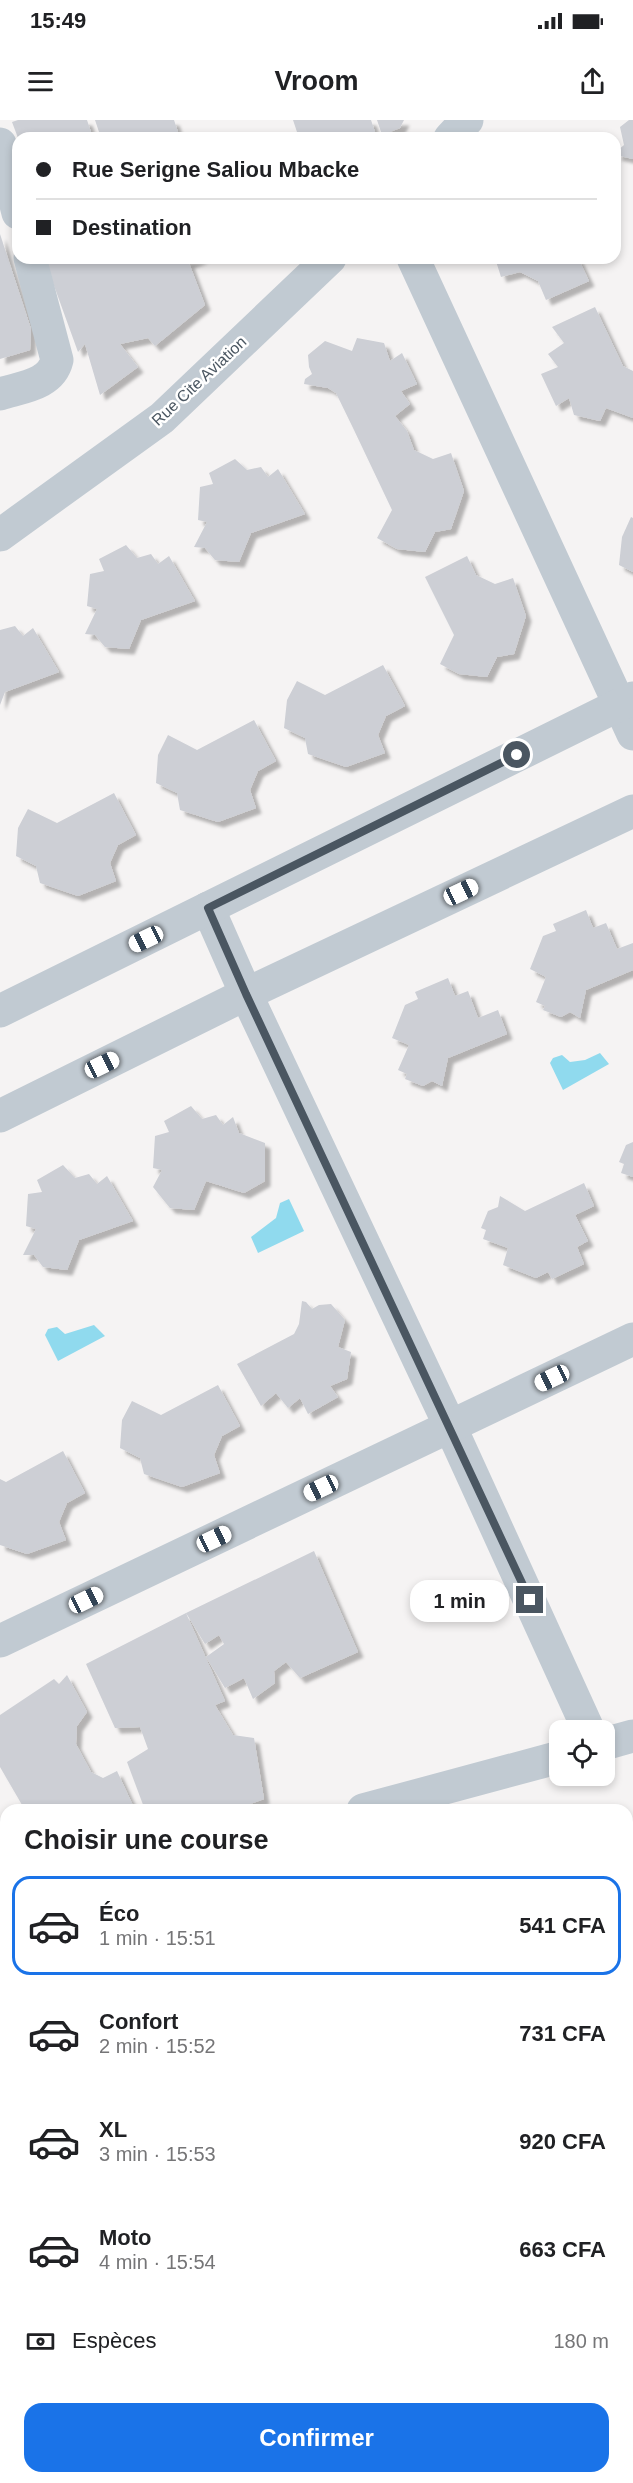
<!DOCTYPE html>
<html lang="fr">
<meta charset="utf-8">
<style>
body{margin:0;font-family:Helvetica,sans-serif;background:#f6f6f6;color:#202124;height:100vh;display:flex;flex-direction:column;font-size:22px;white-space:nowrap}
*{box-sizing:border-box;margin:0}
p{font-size:20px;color:#757577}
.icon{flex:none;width:33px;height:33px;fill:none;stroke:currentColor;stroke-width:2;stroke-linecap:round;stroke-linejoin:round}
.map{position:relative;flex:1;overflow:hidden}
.details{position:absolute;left:0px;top:1684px;width:633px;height:680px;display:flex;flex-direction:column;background:#fff;border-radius:18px 18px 0 0;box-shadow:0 3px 9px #0003}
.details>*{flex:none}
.hud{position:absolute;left:12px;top:12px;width:609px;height:132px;border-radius:18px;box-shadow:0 3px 9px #0003;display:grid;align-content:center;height:132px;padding:0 24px;background:#fff}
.fabs{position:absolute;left:549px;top:1600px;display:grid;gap:12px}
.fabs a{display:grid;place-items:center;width:66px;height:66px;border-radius:12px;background:#fff;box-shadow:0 3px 9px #0003;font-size:30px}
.end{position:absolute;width:27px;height:27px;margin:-14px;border:8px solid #4a5661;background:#fff;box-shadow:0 0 0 3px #fff}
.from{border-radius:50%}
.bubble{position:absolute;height:42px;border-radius:18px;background:#fff;box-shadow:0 3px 9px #0003;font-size:20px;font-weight:800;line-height:42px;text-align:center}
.car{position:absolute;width:18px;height:36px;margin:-18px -9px;border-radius:8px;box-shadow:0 0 4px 2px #0007;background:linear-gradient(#fff 24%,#345 0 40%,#fff 0 76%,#345 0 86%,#fff 0)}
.hud b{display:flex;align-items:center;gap:21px;height:57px;font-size:22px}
.hud b+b{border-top:2px solid #e0e0e0}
.hud i{width:15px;height:15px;background:#202124}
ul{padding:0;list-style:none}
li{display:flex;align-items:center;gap:18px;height:99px;margin:0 12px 9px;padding:0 12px;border:3px solid transparent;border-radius:18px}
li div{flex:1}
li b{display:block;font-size:22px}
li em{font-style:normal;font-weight:800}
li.current{border-color:#1a73e8}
li>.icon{width:54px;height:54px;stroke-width:1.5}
h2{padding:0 24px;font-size:27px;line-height:72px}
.pay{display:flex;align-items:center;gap:15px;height:66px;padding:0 24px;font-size:22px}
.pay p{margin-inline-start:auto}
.primary-button{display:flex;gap:12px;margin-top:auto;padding:12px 24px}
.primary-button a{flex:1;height:69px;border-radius:18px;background:#1a73e8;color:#fff;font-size:24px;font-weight:800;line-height:69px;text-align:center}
.status{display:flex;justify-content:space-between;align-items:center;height:42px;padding:0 30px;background:#fff;direction:ltr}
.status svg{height:16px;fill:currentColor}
header{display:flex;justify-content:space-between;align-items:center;height:78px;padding:0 24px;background:#fff;font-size:27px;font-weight:800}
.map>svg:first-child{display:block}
</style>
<div class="status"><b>15:49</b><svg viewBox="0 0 49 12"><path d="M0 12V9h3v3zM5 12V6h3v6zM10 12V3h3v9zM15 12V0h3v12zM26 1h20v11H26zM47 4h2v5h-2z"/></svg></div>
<header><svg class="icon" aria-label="menu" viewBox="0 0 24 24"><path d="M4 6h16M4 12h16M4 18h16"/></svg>Vroom<svg class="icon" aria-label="share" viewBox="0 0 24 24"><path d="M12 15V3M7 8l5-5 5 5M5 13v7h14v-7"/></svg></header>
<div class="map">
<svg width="633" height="2363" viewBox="0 0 633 2363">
<defs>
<filter id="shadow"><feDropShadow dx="5.5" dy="5.5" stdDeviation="1.5" flood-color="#0004"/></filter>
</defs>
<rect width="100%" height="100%" fill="#f5f3f3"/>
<g fill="#90daee">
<polygon points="600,933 609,944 563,970 550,943 553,938 562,935 570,942 585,940"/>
<polygon points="289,1079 304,1111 258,1133 251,1117 276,1098 280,1083"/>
<polygon points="94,1205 105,1216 58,1241 45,1215 48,1209 57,1207 65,1214"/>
</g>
<g fill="#cdcfd5" filter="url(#shadow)">
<polygon points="18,0 87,0 93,18 18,18 12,2"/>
<polygon points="95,0 174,0 180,18 101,18"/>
<polygon points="293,0 371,0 377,18 299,18"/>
<polygon points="377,0 404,0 400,8 382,15"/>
<polygon points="629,0 633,0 633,39 616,35 617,31 624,25 620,7"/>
<polygon points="0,114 31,209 30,230 0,239"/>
<polygon points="44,138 203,138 189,143 205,185 155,226 148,218 120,224 138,247 100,275 85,224 78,232"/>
<polygon points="495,138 578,138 589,161 546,180 538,161 520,152 501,157"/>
<polygon points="595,187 623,246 633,251 633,298 606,288 600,301 574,295 569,278 556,286 541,254 558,247 548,234 564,223 552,207"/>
<polygon points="357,218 384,223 390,241 402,233 417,264 401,271 410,284 395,296 407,311 414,330 433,339 451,333 464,371 451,409 435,412 425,432 397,429 377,418 392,390 354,310 336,273 328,268 304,264 305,259 312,254 309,247 308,235 325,221 352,231"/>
<polygon points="235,339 247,350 261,347 268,357 278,349 305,394 251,413 239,442 215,440 205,428 194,427 207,402 198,400 200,367 213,364 209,353"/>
<polygon points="631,397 633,398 633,452 619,445 622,417"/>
<polygon points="126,425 137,438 151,434 158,444 169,436 195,481 141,500 129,529 105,527 95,515 85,514 97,489 87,486 90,454 104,451 99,439"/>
<polygon points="467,436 476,455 495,464 513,458 526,496 514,534 497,537 487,557 459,554 440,544 454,515 425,457"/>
<polygon points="15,506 23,516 33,508 59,552 5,572 0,585 0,510"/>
<polygon points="383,545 405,586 386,596 378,615 385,633 346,647 308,634 305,618 284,608 287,580 297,561 325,575"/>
<polygon points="254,600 276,641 258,651 250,670 256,688 218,702 180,690 177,673 156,663 158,635 168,615 197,630"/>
<polygon points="114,673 136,715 118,725 110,743 116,761 78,776 40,763 36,746 16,736 18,708 28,689 57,703"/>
<polygon points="586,790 593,808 606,803 617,829 633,823 633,850 586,870 580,898 570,892 561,897 543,890 545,886 536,882 546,857 530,849 543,816 556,811 553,804"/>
<polygon points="448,858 455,876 468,871 478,898 498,890 507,914 448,938 442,966 432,961 423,966 405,959 407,954 398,950 409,925 392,918 405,885 418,879 415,872"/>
<polygon points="191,986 202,999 216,995 223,1005 233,997 239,1013 265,1023 265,1061 244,1073 206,1061 194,1090 170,1088 153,1067 162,1050 153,1048 155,1016 169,1012 164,1001"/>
<polygon points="633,1022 633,1057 621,1053 624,1044 619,1042 626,1025"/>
<polygon points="63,1045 75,1058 89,1054 97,1064 107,1056 133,1101 79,1120 67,1150 43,1147 34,1135 23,1135 36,1109 26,1106 28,1074 42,1072 37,1060"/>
<polygon points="584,1063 594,1086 575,1095 588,1121 577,1127 584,1144 552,1159 548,1152 536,1158 503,1145 508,1128 483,1119 486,1110 481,1108 488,1091 498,1087 500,1076 525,1091"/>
<polygon points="302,1181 306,1182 312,1189 319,1185 331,1184 345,1200 338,1227 351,1232 347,1259 330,1266 338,1277 308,1294 300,1278 288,1288 276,1273 261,1286 237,1244 294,1214 299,1204"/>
<polygon points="218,1265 240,1306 222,1316 214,1335 220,1353 182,1367 144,1354 140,1338 120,1328 122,1300 132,1281 161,1295"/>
<polygon points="63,1331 85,1373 67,1383 59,1402 66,1420 27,1434 0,1425 0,1359 6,1362"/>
<polygon points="314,1431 358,1532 300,1558 286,1542 274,1551 275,1563 253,1579 244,1558 225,1568 206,1537 224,1524 219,1515 205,1524 186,1493 225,1581 215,1585 233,1615 254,1618 264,1679 234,1690 215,1690 212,1686 203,1690 199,1686 192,1690 182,1686 173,1690 145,1690 127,1642 148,1629 140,1607 115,1608 86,1544 186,1493"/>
<polygon points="67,1555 87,1592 77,1606 76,1624 91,1652 103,1658 117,1651 135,1690 25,1690 0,1647 0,1595 54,1559 59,1564"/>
</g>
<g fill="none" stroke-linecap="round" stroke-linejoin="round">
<g stroke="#c1cad2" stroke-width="33">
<polyline points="450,18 467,0"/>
<polyline points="0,24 18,93"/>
<polyline points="413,138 633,614"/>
<path d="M0,274C22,267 51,265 57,240L30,138"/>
<polyline points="0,415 162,298 330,138"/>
<polyline points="208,788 246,874 450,1306 589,1611"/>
<polyline points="0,891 633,578"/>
<polyline points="0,996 246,874 633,691"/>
<polyline points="0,1521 633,1219"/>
<polyline points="604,1624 633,1616"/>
<polyline points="363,1690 560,1637"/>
<polyline points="0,1790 6,1788"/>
<polyline points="627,2006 633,2005"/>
<polyline points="0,2195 6,2194"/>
</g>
</g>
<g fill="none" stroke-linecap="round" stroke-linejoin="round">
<polyline stroke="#4a5661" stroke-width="8" points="517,635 208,788 246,874 530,1480"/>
</g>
<g text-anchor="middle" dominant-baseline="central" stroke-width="5" stroke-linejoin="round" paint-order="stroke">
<g font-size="16" fill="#4a5661" stroke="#fff">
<text transform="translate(199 261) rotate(-43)">Rue Cite Aviation</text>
</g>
</g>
</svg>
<div class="fabs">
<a><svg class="icon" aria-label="locate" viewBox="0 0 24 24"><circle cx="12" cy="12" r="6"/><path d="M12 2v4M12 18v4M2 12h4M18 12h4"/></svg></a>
</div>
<i class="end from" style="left:517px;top:635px"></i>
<i class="end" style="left:530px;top:1480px"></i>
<div class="bubble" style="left:410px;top:1460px;width:99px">1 min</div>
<i class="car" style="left:461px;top:772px;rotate:65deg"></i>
<i class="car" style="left:146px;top:819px;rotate:244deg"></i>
<i class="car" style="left:102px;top:945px;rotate:64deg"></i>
<i class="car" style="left:552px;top:1258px;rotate:245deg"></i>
<i class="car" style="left:321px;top:1368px;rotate:245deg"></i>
<i class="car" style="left:214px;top:1419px;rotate:65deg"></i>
<i class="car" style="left:86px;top:1480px;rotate:64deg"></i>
<div class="hud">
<b><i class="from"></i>Rue Serigne Saliou Mbacke</b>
<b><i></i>Destination</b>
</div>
<section class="details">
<h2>Choisir une course</h2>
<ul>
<li class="current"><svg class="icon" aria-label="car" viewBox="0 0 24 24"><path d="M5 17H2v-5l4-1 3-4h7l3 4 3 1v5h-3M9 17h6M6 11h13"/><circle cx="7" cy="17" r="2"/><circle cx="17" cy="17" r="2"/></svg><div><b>Éco</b><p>1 min · 15:51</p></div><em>541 CFA</em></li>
<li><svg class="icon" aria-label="car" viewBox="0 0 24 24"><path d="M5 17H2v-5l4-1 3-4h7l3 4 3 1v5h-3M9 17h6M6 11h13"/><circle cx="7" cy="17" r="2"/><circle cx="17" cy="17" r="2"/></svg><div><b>Confort</b><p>2 min · 15:52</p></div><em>731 CFA</em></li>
<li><svg class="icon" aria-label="car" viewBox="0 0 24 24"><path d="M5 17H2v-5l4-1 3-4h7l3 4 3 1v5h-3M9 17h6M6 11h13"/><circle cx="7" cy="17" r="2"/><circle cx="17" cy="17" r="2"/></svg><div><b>XL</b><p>3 min · 15:53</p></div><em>920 CFA</em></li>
<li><svg class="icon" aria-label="car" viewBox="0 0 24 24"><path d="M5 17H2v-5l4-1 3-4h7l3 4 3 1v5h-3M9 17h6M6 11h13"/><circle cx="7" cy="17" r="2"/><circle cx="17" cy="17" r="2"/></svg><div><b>Moto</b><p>4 min · 15:54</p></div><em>663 CFA</em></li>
</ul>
<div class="pay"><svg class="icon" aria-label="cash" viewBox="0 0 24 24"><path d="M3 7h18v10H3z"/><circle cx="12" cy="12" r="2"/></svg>Espèces<p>180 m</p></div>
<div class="primary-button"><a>Confirmer</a></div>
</section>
</div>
